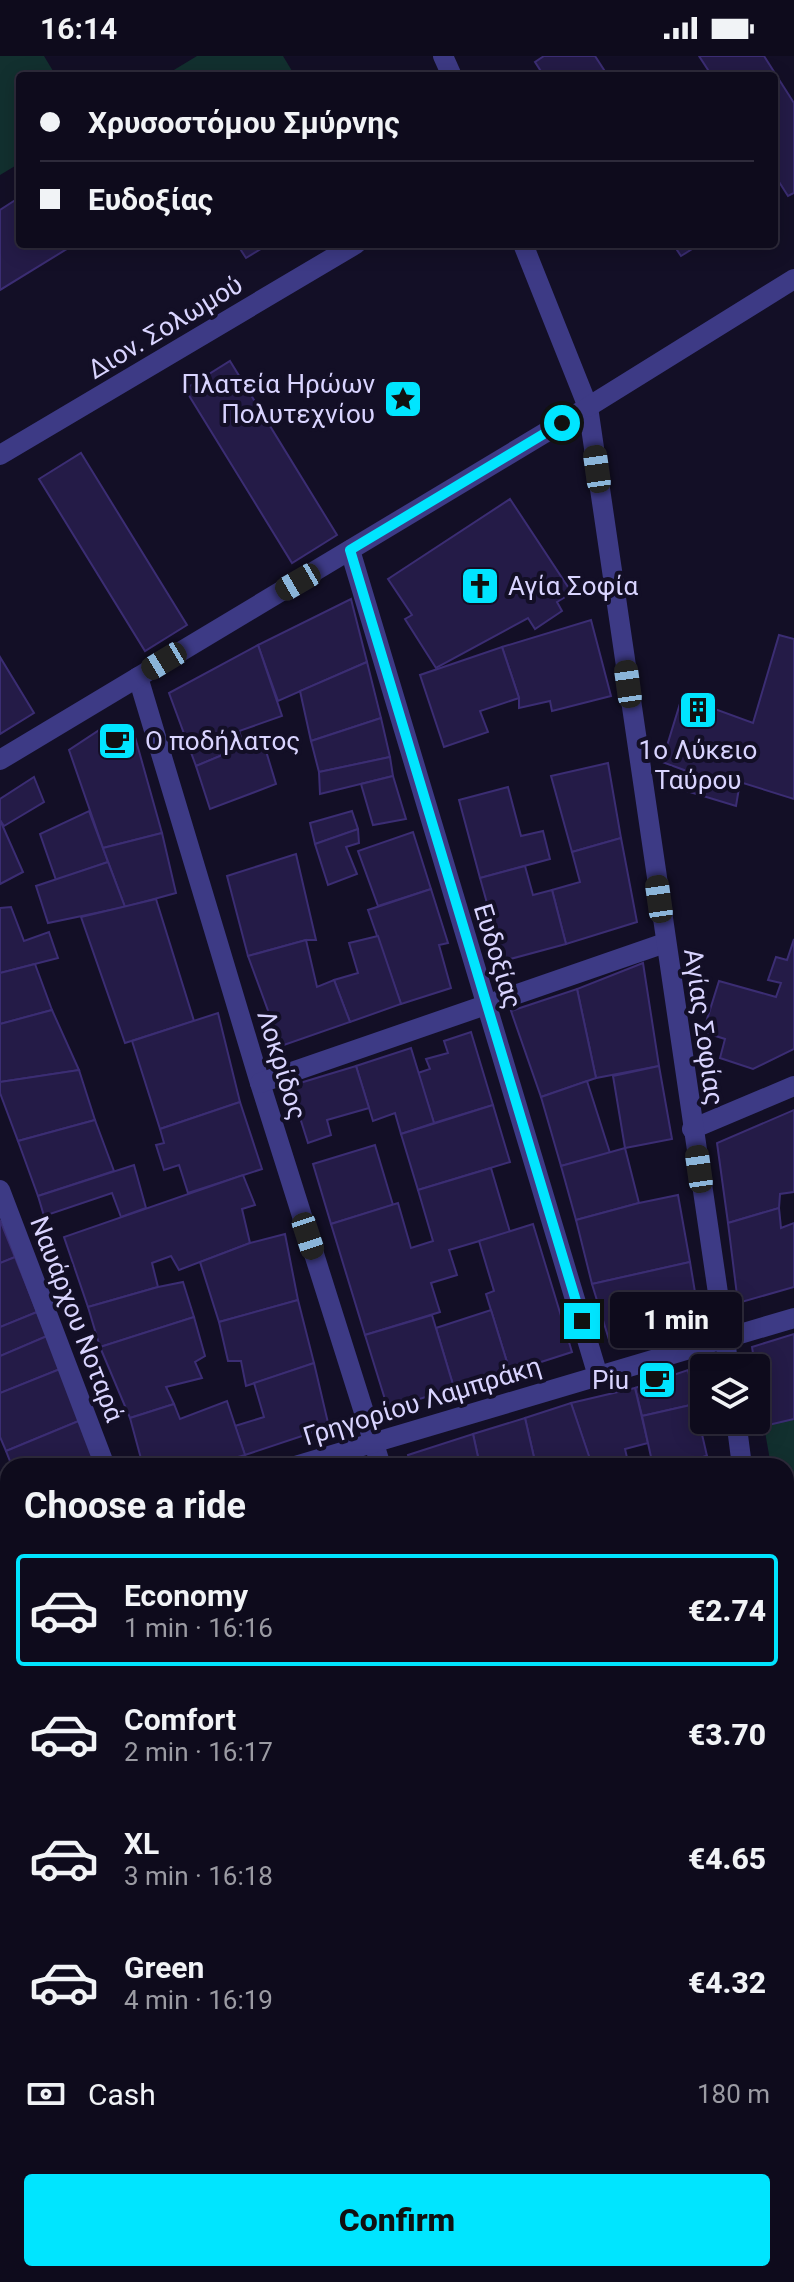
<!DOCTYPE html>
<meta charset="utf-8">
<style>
body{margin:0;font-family:Roboto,sans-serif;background:#1c1929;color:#f1f3f6;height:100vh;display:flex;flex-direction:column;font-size:30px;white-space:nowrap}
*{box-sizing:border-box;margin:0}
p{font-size:26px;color:#9b9ba3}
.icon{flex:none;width:44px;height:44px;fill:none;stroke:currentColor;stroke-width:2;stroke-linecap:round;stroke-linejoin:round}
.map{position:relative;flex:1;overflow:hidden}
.drawer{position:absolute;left:0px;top:1402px;width:794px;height:824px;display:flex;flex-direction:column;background:#0e0b1c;border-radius:24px 24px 0 0;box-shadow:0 4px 20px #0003,0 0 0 2px #2e2b3b}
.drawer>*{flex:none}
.guide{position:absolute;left:16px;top:16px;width:762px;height:176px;border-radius:8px;box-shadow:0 4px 20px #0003,0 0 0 2px #2e2b3b;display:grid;align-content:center;height:176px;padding:0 24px;background:#0e0b1c}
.buttons{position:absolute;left:690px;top:1298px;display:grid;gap:16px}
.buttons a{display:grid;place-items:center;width:80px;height:80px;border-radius:8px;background:#0e0b1c;box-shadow:0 4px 20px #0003,0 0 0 2px #2e2b3b;font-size:40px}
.end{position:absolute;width:36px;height:36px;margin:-18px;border:10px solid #00e5ff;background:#111;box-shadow:0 0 0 4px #111}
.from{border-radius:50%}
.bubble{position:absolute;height:56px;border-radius:8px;background:#0e0b1c;box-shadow:0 4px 20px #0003,0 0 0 2px #2e2b3b;font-size:26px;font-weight:800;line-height:56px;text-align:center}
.car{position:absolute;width:24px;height:48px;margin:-24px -12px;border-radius:10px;box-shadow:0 0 6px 2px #0007;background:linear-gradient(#222 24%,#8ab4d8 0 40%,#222 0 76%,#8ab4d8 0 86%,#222 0)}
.guide b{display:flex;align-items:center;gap:28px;height:76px;font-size:30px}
.guide b+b{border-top:2px solid #2e2b3b}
.guide i{width:20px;height:20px;background:#f1f3f6}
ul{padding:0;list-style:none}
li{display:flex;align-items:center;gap:24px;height:112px;margin:0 16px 12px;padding:0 8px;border:4px solid transparent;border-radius:8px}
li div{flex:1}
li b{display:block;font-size:30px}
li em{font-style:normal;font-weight:800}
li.active{border-color:#00e5ff}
li>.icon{width:72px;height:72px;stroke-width:1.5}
h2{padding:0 24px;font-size:36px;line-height:96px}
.pay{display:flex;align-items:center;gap:20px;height:88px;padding:0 24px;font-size:30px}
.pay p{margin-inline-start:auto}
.button{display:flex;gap:16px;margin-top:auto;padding:16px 24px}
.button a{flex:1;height:92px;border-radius:8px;background:#00e5ff;color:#111;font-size:32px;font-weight:800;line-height:92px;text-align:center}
.status{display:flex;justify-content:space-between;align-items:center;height:56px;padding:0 40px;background:#0e0b1c;direction:ltr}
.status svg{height:22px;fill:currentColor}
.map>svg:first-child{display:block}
</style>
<div class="status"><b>16:14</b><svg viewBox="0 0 49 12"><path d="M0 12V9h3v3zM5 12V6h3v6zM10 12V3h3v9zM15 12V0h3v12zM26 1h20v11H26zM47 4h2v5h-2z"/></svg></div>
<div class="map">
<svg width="794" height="2226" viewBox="0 0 794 2226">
<rect width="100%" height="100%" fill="#130f26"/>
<g fill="#12302f">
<polygon points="0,0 44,0 56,20 20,20 20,107 0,119"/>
<polygon points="197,0 283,0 295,20 164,20"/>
<polygon points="794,1363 794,1494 793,1494 786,1486 786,1410 771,1410 764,1370"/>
<polygon points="794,2057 794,2132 786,2135 786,2058"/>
</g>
<g fill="#241b47" stroke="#3b2d73" stroke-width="2">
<polygon points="544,0 595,0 608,20 544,20 535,6"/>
<polygon points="699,0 764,0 794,47 794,137 788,140 774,118 774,20 712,20"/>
<polygon points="20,141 20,188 75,188 0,234 0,154"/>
<polygon points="237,188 269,188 246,202"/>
<polygon points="673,188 700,188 681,200"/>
<polygon points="230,305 337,479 292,507 185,333"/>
<polygon points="81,397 187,569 145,595 39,423"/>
<polygon points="510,443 572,537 557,546 562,555 535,573 528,562 436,612 405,563 412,559 388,523"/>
<polygon points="351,543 367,606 278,645 258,589"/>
<polygon points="591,564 611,640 552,655 550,645 519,652 519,642 502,591"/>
<polygon points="779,579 794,583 794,743 740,726 736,750 680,733 684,714 662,706 682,641 753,667"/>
<polygon points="258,589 282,660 239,675 244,690 196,710 169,637"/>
<polygon points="502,591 519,642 480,655 488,676 444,691 420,619"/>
<polygon points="0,601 34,657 0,678"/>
<polygon points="367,606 381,662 311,685 300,635"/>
<polygon points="381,662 390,701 319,716 311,685"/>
<polygon points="107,669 135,681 162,777 103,792 69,694"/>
<polygon points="263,685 276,728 210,753 196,710 244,690"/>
<polygon points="390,701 393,720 320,738 319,716"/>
<polygon points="608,707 621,782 572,796 551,720"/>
<polygon points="393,720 406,763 373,769 361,728"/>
<polygon points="34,721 44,746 4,770 0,764 0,743"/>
<polygon points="508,731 521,780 543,775 550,803 480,822 459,744"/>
<polygon points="89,755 108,806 56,824 40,778"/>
<polygon points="352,755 358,773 315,788 310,767"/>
<polygon points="0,764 23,816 0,828"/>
<polygon points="358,773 359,787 346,791 357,818 328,829 315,788"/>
<polygon points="413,776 431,833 378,850 358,795"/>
<polygon points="162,777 176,837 125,851 103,792"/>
<polygon points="621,782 637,866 566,888 552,834 580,826 572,796"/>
<polygon points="296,798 316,884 306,884 248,900 227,820"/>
<polygon points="108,806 125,851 48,867 36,830"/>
<polygon points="525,810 533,839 552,834 566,888 503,905 480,822"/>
<polygon points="431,833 448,887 439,889 451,932 401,948 368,854"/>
<polygon points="156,843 194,965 125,987 81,861"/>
<polygon points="11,851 24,885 49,876 58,902 0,917 0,852"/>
<polygon points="378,880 401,948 350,966 334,924 358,917 349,887"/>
<polygon points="794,883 794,993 753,1013 720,1002 725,983 703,976 719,925 776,941 781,927 768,924 776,901 787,904"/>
<polygon points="306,884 317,931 334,924 350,966 281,990 248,900"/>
<polygon points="643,907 659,1010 596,1022 577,933"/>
<polygon points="35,908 52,954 0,968 0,917"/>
<polygon points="577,933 596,1022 541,1041 511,955"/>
<polygon points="52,954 79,1014 0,1026 0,968"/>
<polygon points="218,957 240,1046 160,1073 132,985"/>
<polygon points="471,976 493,1049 434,1067 418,1017 430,1013 426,1003 448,997 444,985"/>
<polygon points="411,992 434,1067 401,1078 395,1057 373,1065 356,1010"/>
<polygon points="356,1010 369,1052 327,1064 331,1079 308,1087 290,1030"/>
<polygon points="659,1010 672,1083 625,1092 613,1020"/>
<polygon points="79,1014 95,1064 18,1085 0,1037 0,1026"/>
<polygon points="587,1025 610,1097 561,1110 541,1041"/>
<polygon points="240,1046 262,1113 188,1137 179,1109 164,1114 156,1089 164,1087 160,1073"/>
<polygon points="493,1049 510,1106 418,1134 401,1078"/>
<polygon points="794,1054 794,1136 780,1138 779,1152 728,1167 717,1087"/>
<polygon points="95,1064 114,1115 38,1140 18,1085"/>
<polygon points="375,1089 393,1149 331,1168 313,1108"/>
<polygon points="625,1092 639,1147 576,1164 561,1110"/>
<polygon points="134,1109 146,1152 121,1161 112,1137 44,1160 38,1140"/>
<polygon points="491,1112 510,1176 449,1194 457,1219 431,1227 440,1256 365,1279 331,1168 398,1147 411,1192 433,1185 418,1134"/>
<polygon points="243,1119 255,1149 242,1153 250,1187 179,1214 171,1200 152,1207 158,1231 88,1251 64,1181"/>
<polygon points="678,1139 690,1206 592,1228 576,1164 639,1147"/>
<polygon points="779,1152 781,1172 794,1167 794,1231 738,1247 728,1167"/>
<polygon points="0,1164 15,1201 0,1207"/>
<polygon points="533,1168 572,1296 510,1316 486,1238 494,1235 479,1185"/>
<polygon points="285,1178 298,1244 219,1266 200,1206 250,1187"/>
<polygon points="15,1201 37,1256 0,1271 0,1207"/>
<polygon points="690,1206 699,1260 610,1287 592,1228"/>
<polygon points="183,1226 194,1261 100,1291 88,1251 158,1231"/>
<polygon points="298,1244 314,1307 246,1330 241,1305 228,1305 219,1266"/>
<polygon points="491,1254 510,1316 454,1332 436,1272"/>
<polygon points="37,1256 47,1280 0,1300 0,1271"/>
<polygon points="432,1259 454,1332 388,1353 365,1279"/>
<polygon points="194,1261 205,1300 195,1306 202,1322 166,1331 174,1348 130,1362 100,1291"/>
<polygon points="794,1278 794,1363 764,1370 752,1291"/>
<polygon points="47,1280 60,1313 0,1337 0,1300"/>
<polygon points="314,1307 329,1371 245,1399 235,1370 264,1361 254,1327"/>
<polygon points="60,1313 81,1364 6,1395 0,1381 0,1337"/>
<polygon points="688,1314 695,1348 642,1360 635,1332"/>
<polygon points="635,1332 648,1387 625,1393 629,1410 592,1410 571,1347"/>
<polygon points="227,1345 245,1399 206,1410 143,1410 130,1362 174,1348 180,1363"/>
<polygon points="571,1347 592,1409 536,1410 525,1362"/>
<polygon points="695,1348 707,1400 666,1410 653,1410 642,1360"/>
<polygon points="525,1362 536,1410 480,1410 473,1378"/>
<polygon points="81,1364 99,1410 12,1410 6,1395"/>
<polygon points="473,1378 480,1410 410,1410 408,1399"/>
<polygon points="707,1400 709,1410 666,1410"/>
<polygon points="8,1419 8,1468 0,1471 0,1423"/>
<polygon points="8,1513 8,1577 0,1580 0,1515"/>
<polygon points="794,1535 794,1614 786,1567 786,1537"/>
<polygon points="2,1660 8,1678 8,1702 0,1704 0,1661"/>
<polygon points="8,1702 8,1777 0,1780 0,1704"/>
<polygon points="8,1777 8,1835 0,1837 0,1780"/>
<polygon points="8,1835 8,1879 0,1881 0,1837"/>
<polygon points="8,1916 8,1982 0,1949 0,1918"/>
<polygon points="794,2184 794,2226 726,2226 723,2218 786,2218 786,2188"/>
<polygon points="201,2218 226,2218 228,2226 176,2226 175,2224"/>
<polygon points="262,2218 341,2218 343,2226 264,2226"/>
<polygon points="341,2218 432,2218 434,2226 343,2226"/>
<polygon points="473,2218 507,2218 480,2226 475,2226"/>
<polygon points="507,2218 513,2218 514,2226 480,2226"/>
<polygon points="513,2218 549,2218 550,2226 514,2226"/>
</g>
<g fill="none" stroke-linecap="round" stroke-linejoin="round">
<g stroke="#3d3a85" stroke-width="20">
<polyline points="0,399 356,188"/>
<polyline points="350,494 598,1320"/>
<polyline points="138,621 260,1027 381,1410"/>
<polyline points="0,704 588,351"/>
<polyline points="260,1027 665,887"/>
<polyline points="692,1073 794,1030"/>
<polyline points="0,1134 105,1410"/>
<polyline points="295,1410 794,1262"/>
<polyline points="0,1497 8,1495"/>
<polyline points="786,1513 794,1512"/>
<polyline points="0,1902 8,1900"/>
<polyline points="0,2011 8,2043"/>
<polyline points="786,2162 794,2159"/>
<polyline points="242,2218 244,2226"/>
<polyline points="692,2218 696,2226"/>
<polyline points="641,2226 658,2218"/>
</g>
<g stroke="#3d3a85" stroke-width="20">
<polyline points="443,0 452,20"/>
<polyline points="523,188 588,351 729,1312"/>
<polyline points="588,351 794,223"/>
<polyline points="736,1364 742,1410"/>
<polyline points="786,1722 794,1778"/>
</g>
<g stroke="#c25bff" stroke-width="20">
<polyline points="786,1964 794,1963"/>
<polyline points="786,2037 794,2035"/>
<polyline points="0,2137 8,2136"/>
<polyline points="0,2215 8,2214"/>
</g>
</g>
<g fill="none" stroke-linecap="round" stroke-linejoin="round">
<polyline stroke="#00e5ff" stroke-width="10" points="562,367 350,494 582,1265"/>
</g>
<defs>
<g id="sight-square" transform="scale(2)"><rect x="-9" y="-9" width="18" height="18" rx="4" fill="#00e5ff" stroke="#130f26"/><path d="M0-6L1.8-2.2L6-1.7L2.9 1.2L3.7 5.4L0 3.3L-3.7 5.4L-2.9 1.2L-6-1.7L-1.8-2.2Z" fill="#111"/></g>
<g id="church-square" transform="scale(2)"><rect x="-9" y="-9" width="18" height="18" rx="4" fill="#00e5ff" stroke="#130f26"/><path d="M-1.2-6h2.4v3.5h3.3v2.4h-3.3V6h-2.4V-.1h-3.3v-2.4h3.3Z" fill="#111"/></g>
<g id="building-square" transform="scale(2)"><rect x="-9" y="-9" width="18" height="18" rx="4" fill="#00e5ff" stroke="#130f26"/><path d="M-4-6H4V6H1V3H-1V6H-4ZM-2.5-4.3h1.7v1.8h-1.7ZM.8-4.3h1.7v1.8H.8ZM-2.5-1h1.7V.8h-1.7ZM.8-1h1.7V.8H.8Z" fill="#111"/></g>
<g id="cafe-square" transform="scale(2)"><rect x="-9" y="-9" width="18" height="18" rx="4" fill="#00e5ff" stroke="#130f26"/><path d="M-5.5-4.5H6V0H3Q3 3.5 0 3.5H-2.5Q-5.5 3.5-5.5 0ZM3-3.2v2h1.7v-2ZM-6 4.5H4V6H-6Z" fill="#111"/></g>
</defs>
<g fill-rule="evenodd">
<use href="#sight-square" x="403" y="343"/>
<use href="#church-square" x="480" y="530"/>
<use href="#building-square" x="698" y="654"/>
<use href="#cafe-square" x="117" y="685"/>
<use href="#cafe-square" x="657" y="1324"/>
</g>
<g text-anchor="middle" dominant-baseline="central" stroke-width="8" stroke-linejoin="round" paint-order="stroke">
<g font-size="26" fill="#d9d4ff" stroke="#130f26">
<text transform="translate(165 271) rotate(-31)">Διον. Σολωμού</text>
<text transform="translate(498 900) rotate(73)">Ευδοξίας</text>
<text transform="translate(704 971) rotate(82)">Αγίας Σοφίας</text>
<text transform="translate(282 1009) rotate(73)">Λοκρίδος</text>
<text transform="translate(77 1263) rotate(69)">Ναυάρχου Νοταρά</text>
<text transform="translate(422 1345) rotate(-17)">Γρηγορίου Λαμπράκη</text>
</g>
<g font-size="26" fill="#d9d4ff" stroke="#130f26" text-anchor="end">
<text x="375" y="328">Πλατεία Ηρώων<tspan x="375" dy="30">Πολυτεχνίου</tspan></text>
<text x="508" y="530" text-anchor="start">Αγία Σοφία</text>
<text x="145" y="685" text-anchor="start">Ο ποδήλατος</text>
<text x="698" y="694" text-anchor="middle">1ο Λύκειο<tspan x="698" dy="30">Ταύρου</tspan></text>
<text x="629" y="1324">Piu</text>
</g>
</g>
</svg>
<div class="buttons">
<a><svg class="icon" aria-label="layers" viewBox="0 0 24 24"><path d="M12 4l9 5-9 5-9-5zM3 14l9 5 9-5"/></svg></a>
</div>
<i class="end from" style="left:562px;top:367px"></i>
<i class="end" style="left:582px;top:1265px"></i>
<div class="bubble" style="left:610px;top:1236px;width:132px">1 min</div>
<i class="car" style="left:597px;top:413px;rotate:352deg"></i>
<i class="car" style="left:298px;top:526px;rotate:240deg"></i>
<i class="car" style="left:164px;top:605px;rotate:239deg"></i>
<i class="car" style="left:628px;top:628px;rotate:352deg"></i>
<i class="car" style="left:659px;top:843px;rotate:352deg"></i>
<i class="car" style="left:699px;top:1113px;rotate:352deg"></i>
<i class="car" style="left:308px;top:1180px;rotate:162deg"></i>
<div class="guide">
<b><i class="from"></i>Χρυσοστόμου Σμύρνης</b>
<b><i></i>Ευδοξίας</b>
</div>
<section class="drawer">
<h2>Choose a ride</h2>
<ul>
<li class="active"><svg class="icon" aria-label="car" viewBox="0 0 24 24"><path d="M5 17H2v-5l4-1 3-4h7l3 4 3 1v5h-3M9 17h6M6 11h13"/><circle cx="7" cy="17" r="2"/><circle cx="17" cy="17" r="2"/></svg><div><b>Economy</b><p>1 min · 16:16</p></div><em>€2.74</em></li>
<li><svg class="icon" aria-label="car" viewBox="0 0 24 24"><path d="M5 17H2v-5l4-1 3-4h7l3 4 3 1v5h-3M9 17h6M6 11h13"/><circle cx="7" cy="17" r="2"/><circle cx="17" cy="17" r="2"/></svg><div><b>Comfort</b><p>2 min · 16:17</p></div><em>€3.70</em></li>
<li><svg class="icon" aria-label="car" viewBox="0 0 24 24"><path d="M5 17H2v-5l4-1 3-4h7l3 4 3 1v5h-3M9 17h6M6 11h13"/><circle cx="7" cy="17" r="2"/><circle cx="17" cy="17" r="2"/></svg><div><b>XL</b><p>3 min · 16:18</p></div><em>€4.65</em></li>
<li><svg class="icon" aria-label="car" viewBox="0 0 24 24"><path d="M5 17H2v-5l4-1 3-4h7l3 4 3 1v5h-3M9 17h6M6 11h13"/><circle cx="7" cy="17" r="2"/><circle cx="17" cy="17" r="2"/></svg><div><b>Green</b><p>4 min · 16:19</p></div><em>€4.32</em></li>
</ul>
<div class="pay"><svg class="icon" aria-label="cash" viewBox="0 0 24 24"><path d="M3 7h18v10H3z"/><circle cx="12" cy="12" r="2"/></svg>Cash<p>180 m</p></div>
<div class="button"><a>Confirm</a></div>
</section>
</div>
